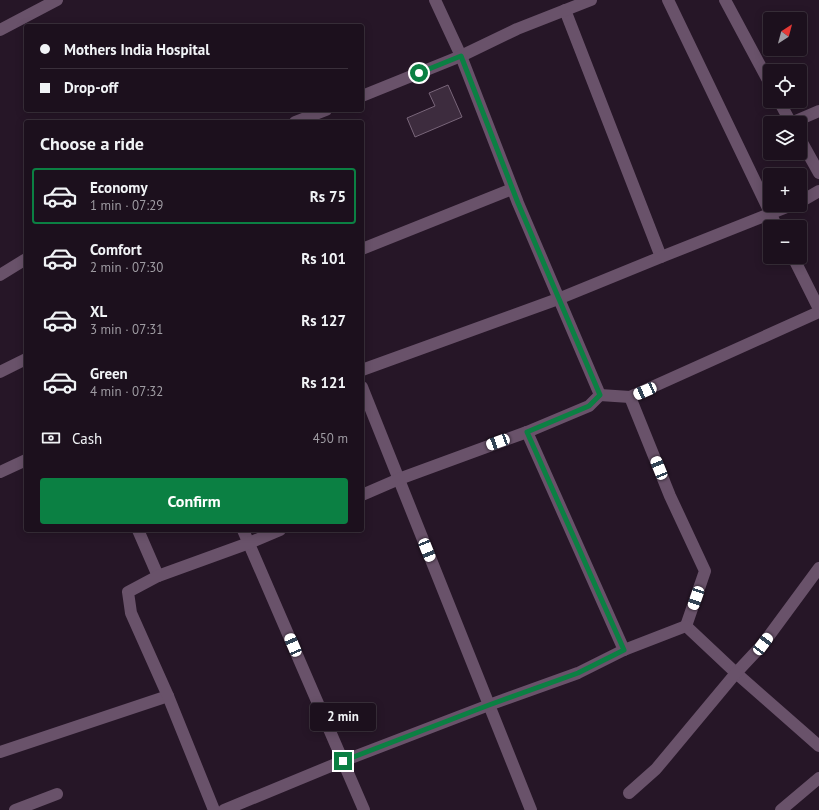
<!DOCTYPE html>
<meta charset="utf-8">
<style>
body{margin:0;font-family:"PT Sans",sans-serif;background:#291e2a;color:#f1f3f6;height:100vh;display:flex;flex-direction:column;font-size:15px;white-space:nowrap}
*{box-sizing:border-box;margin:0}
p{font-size:13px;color:#a09da4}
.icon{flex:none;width:22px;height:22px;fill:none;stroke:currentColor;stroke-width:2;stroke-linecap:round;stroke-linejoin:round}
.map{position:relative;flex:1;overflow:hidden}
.details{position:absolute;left:24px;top:120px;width:340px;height:412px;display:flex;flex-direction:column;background:#1c101d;border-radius:4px;box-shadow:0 2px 10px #0003,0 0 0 1px #3a303b}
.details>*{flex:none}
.banner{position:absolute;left:24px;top:24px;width:340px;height:88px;border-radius:4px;box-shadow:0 2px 10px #0003,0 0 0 1px #3a303b;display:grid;align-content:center;height:88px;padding:0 16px;background:#1c101d}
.needle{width:26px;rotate:36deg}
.tools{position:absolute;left:763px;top:12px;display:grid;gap:8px}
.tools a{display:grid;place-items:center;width:44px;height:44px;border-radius:4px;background:#1c101d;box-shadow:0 2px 10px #0003,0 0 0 1px #3a303b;font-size:20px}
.end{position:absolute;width:18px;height:18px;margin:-9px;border:5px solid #0b8043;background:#fff;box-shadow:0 0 0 2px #fff}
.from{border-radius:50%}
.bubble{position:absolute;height:28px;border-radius:4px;background:#1c101d;box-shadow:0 2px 10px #0003,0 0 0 1px #3a303b;font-size:13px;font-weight:600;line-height:28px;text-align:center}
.car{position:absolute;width:12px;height:24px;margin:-12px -6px;border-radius:5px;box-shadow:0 0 3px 1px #0007;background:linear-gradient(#fff 24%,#345 0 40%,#fff 0 76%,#345 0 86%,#fff 0)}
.banner b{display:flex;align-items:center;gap:14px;height:38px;font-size:15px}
.banner b+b{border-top:1px solid #3a303b}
.banner i{width:10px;height:10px;background:#f1f3f6}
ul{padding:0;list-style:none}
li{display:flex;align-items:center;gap:12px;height:56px;margin:0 8px 6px;padding:0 8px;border:2px solid transparent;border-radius:4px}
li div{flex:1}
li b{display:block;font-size:15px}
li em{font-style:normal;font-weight:600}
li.on{border-color:#0b8043}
li>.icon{width:36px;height:36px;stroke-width:1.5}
h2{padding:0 16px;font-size:18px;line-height:48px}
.pay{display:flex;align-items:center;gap:10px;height:44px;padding:0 16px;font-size:15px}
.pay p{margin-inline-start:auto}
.cta{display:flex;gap:8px;margin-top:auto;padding:8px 16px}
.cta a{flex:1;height:46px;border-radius:4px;background:#0b8043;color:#fff;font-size:16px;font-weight:600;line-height:46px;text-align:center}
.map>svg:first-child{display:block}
</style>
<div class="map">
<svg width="819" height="810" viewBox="0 0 819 810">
<rect width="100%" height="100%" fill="#261627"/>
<polygon fill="#3d2c3e" stroke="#79667a" points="448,85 462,117 415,137 407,118 435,106 429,93"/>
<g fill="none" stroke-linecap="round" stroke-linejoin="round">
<g stroke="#69526a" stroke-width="12">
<polyline points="435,0 461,56 518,203 600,395"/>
<polyline points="668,0 777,227"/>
<polyline points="725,0 770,84"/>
<polyline points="565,10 661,257"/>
<polyline points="0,30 57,0"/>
<polyline points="362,96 461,56 517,29 591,0"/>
<polyline points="779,101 791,123"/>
<polyline points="295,122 326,110"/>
<polyline points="791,123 819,111"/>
<polyline points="800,139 819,173"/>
<polyline points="800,202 819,191"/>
<polyline points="362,249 512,189"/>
<polyline points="793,257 819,309"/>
<polyline points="0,275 26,259"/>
<polyline points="362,370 558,299 661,257 792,205"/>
<polyline points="0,372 26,359"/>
<polyline points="362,387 531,810"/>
<polyline points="630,397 670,496 705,571 686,626 736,673 819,746"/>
<polyline points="527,432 624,650"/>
<polyline points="0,472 26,460"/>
<polyline points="362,495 399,479 527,432 589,406 600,395 630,397 819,312"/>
<polyline points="138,530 158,576"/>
<polyline points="243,530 364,810"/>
<polyline points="0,752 168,696"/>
<polyline points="629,793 656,769 736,673 763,644 819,568"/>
<polyline points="15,810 57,794"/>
<polyline points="214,810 168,696 131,613 128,592 158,576 249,543 280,530"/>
<polyline points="224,810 343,761 489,705 578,673 624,650 686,626"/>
<polyline points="781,810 819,778"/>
</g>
</g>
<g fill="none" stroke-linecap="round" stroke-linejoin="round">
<polyline stroke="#0b8043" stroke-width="5" points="343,761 489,705 578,673 624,650 527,432 589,406 600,395 518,203 461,56 419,73"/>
</g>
</svg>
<div class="tools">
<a><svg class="needle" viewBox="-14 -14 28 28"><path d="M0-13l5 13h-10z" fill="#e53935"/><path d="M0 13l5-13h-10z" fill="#a09da4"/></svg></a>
<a><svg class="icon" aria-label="locate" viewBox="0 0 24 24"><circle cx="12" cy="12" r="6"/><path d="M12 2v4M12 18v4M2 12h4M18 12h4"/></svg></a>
<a><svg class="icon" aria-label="layers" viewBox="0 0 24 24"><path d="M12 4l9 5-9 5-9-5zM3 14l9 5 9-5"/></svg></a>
<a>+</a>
<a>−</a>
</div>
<i class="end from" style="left:419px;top:73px"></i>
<i class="end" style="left:343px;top:761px"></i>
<div class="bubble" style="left:310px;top:703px;width:66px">2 min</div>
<i class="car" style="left:645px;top:391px;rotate:246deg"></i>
<i class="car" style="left:498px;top:442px;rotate:250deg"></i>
<i class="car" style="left:659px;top:468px;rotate:338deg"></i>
<i class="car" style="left:427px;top:550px;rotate:158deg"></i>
<i class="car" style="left:696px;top:598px;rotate:199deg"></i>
<i class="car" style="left:763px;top:644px;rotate:37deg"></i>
<i class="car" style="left:293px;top:645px;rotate:337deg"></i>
<div class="banner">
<b><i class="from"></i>Mothers India Hospital</b>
<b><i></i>Drop-off</b>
</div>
<section class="details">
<h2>Choose a ride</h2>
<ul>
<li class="on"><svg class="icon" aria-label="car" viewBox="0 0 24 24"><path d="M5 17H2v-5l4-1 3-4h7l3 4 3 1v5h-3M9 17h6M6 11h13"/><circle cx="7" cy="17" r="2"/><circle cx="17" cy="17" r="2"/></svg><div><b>Economy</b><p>1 min · 07:29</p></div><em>Rs 75</em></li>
<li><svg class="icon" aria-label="car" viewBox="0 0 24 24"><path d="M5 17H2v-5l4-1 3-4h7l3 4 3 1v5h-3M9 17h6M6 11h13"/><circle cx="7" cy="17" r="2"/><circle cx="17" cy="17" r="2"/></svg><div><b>Comfort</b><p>2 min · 07:30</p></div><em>Rs 101</em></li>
<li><svg class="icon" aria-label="car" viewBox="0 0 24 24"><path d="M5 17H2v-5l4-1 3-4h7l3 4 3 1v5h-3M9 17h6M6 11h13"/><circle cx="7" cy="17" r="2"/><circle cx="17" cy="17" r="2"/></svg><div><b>XL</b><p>3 min · 07:31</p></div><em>Rs 127</em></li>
<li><svg class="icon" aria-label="car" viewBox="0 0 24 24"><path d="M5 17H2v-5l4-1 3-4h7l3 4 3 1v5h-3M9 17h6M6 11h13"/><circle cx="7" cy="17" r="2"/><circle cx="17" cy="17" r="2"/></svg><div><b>Green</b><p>4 min · 07:32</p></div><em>Rs 121</em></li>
</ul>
<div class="pay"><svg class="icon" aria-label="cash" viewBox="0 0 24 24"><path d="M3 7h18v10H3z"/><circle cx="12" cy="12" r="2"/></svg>Cash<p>450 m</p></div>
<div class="cta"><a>Confirm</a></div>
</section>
</div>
